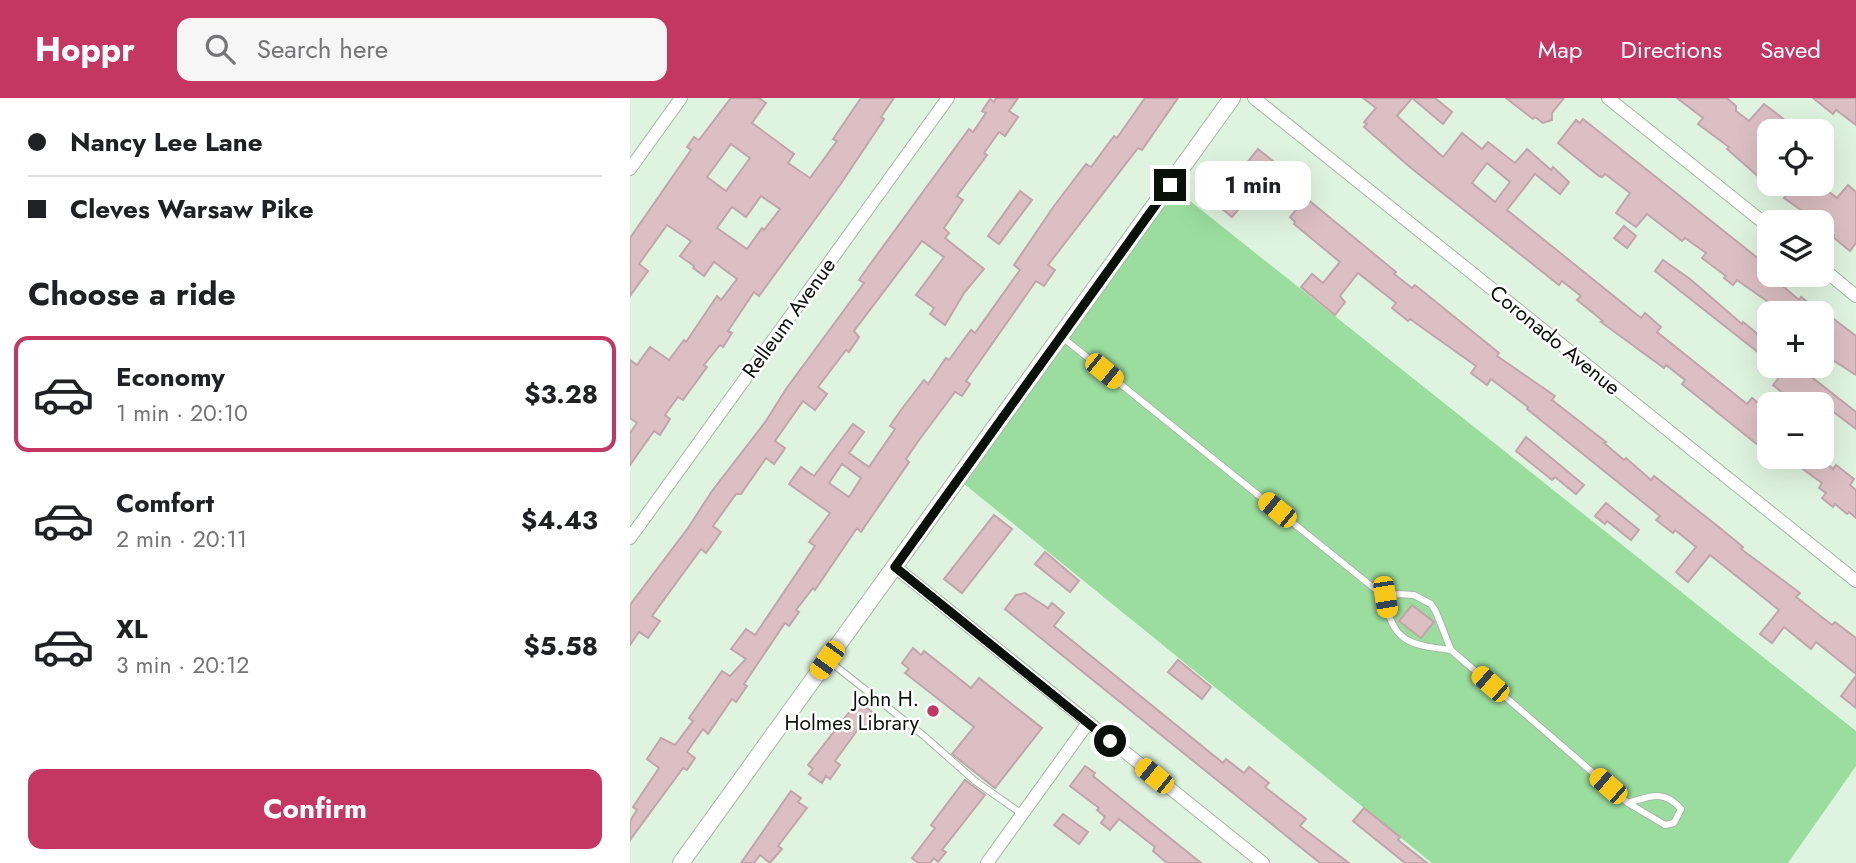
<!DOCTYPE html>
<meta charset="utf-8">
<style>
body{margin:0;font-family:Jost,sans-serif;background:#f6f6f6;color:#202124;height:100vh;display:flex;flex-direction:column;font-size:26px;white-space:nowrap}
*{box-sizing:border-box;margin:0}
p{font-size:23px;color:#757577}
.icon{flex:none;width:38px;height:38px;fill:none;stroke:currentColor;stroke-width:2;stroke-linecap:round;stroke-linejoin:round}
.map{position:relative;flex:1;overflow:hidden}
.details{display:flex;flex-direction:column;background:#fff;width:630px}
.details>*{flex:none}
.hud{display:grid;align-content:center;height:154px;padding:0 28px;background:#fff}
.controls{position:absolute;left:1127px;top:21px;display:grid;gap:14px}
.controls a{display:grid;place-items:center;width:77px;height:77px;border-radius:14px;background:#fff;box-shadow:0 7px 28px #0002;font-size:35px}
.end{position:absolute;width:32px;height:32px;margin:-16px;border:9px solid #0a110a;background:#fff;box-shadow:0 0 0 4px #fff}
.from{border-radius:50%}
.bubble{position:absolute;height:49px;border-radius:14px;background:#fff;box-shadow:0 7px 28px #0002;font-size:23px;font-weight:700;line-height:49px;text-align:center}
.car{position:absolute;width:21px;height:42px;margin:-21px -10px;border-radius:9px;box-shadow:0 0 5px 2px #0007;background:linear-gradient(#f5c518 24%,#345 0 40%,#f5c518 0 76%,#345 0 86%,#f5c518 0)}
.hud b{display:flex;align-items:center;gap:24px;height:66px;font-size:26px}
.hud b+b{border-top:2px solid #e0e0e0}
.hud i{width:18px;height:18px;background:#202124}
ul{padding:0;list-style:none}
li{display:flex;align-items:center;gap:21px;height:116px;margin:0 14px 10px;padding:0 14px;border:4px solid transparent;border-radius:14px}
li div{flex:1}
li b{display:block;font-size:26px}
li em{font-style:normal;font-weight:700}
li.selected{border-color:#c53763}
li>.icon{width:63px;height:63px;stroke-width:1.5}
h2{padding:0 28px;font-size:32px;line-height:84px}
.cta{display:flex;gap:14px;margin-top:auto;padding:14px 28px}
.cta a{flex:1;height:80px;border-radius:14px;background:#c53763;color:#fff;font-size:28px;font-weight:700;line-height:80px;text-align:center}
header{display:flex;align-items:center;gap:42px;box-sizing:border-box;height:98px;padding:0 35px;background:#c53763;color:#fff}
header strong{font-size:33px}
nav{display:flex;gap:38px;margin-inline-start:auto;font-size:24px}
.search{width:490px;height:63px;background:#f6f6f6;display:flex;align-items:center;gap:18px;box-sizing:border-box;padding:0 24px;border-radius:14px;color:#757577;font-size:26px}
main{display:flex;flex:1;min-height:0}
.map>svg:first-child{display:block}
</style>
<header>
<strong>Hoppr</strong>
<div class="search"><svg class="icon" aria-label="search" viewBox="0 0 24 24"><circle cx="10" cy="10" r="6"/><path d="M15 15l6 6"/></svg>Search here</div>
<nav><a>Map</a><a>Directions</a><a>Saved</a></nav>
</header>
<main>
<section class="details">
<div class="hud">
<b><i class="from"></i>Nancy Lee Lane</b>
<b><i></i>Cleves Warsaw Pike</b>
</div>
<h2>Choose a ride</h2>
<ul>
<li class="selected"><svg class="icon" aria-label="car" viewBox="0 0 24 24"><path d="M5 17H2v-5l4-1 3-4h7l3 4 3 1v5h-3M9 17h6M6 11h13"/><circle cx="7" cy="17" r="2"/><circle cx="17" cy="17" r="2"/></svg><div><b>Economy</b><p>1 min · 20:10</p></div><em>$3.28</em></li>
<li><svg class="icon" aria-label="car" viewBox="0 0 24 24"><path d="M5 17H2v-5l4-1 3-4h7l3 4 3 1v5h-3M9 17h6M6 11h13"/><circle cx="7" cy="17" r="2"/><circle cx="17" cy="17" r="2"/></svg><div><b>Comfort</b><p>2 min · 20:11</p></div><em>$4.43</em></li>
<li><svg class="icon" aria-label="car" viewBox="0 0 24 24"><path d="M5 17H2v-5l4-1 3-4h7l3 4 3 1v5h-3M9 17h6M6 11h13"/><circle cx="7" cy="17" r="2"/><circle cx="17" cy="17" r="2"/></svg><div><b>XL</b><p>3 min · 20:12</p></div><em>$5.58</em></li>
</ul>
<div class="cta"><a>Confirm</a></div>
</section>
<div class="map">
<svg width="1226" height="765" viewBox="0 0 1226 765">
<rect width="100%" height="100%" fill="#dff4e0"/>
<polygon fill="#9bdd9f" points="540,87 1226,633 1226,668 1158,765 802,765 328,381"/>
<g fill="#dcbfc3" stroke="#c2a5aa" stroke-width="2" fill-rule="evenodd">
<path d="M101,0H129L136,5L122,25L164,56L158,65L180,80L207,43L203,41L231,0H264L251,19L254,21L210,87L129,198L124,194L98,233L102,235L93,249L90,247L74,267L77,269L53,302L48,299L35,317L40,321L30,337L24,333L0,367V335L7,325L0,320V262L7,267L20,249L39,262L54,242L56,244L87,198L91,202L107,181L84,164L74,178L63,170L64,168L50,158L61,143L37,127L9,166L18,173L0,198V140L61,52L57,49L64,39L69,42ZM101,46L120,60L96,93L77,79ZM131,98L150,111L134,132L132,130L117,151L87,130L102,109L116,119Z"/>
<polygon points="366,0 388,0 379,13 388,19 375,38 369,34 354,55 357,57 327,98 333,102 314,130 319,135 315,140 354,171 334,195 315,227 300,216 304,210 286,197 314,159 292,143 224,233 229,239 219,254 216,252 188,289 197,296 185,312 173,303 145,343 155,350 154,352 144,366 136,360 111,396 106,396 83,428 91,434 76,455 71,451 22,518 30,523 18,540 9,534 0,547 0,507 58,430 82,393 136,323 156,291 234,185 229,182 241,165 339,31 343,34 356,15 352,13 360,1 364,4"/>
<path d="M515,0H548L512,52L508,50L418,167L425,172L414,188L406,183L336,283L340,286L332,298L325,294L289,342L276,361L279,364L231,434L227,430L185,492L183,490L166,512L169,514L159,528L155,525L114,586L117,588L106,604L102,601L78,636L73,631L57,654L65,660L57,672L53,670L0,742V723L7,712L3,709L29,670L17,661L31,640L45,647L63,623L59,620L92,573L100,578L116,561L101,551L116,531L125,537L185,448L179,444L200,415L159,386L171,369L184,378L223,326L234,334L219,355L239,369L265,331L260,328L271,312L294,282L298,286L316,260L319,262L341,232L345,235L390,172L384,167L424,108L456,66L461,69L484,38L487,40ZM212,366L231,380L219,399L199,385Z"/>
<path d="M733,0H805L822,14L813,26L782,0L767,18L813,59L832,35L852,51L858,44L885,65L897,51L921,72L923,69L939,84L930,96L905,76L877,112L1011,220L1015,215L1031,229L1027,234L1117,306L1122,300L1139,314V356L1052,286L1055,282L1036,267L1034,270L971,224L973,223L947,202L951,198L932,183L929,187L781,70L734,29L737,26L734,24L746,10ZM857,65L880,84L865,104L842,85Z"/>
<polygon points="876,0 934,0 922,15 922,22 913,25 905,19 903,21"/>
<polygon points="1047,0 1097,0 1106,8 1106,13 1119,23 1134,6 1169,33 1139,33 1139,69 1130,80 1097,51 1099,49 1068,26 1073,20"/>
<polygon points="1183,0 1226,0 1226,27 1206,12 1203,16"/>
<polygon points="953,21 1139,169 1139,177 1154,177 1148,184 1169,202 1171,199 1192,215 1192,212 1226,238 1226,277 1192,255 1192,215 1154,215 1107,182 1103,187 1094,180 1096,178 1072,160 1076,155 1055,140 1052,143 1017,116 1006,129 986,115 1000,95 975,76 972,79 969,78 928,45 946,22 950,25"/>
<polygon points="628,51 649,68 640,79 654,90 645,101 628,87 602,119 585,105"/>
<polygon points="1165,86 1189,86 1207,100 1218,87 1226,94 1226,145 1220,153 1203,139 1204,137 1192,127 1192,124 1188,124 1154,100"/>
<polygon points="390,93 402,102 369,146 358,138"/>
<polygon points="676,100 766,174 764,176 782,190 785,187 869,255 867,258 925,298 922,302 976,344 974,345 994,362 996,360 1021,382 1024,378 1090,430 1113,449 1111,451 1170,495 1166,499 1202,527 1205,524 1226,540 1226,576 1186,544 1181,551 1154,529 1142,545 1130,536 1149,512 1080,457 1058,484 1046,474 1066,449 1045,432 1043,435 1026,422 1030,418 897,311 898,309 861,281 857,287 841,275 846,268 780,221 778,223 762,210 766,205 728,175 710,198 715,204 705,217 671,189 682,176 693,185 710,164 664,126 665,124 660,119"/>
<polygon points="994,128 1006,138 997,150 984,140"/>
<polygon points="1033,162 1060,181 1112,226 1113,224 1124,233 1139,248 1139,263 1025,173"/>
<polygon points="1158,268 1187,268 1179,277 1226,314 1226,331 1193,306 1166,306 1143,287"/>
<polygon points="896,339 954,387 946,396 925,379 922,382 886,353"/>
<polygon points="1156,359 1189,359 1203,371 1206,367 1224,381 1220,387 1226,392 1226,420 1219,414 1217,416 1205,406 1203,409 1192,400 1196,395 1189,390 1192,385"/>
<polygon points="976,405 1009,432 1001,442 977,423 975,426 965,418"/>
<polygon points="364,417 382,431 332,495 314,481"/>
<polygon points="415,454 449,483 440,494 405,466"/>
<polygon points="395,495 418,510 422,505 434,515 424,528 593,665 596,661 614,675 619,669 639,685 635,689 676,721 670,728 719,765 690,765 402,533 375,511 386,497"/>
<polygon points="782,507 804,524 791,540 769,523"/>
<polygon points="283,550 291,557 294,553 341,590 349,580 412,630 365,690 322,656 344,629 275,575 279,571 272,565"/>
<polygon points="548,562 581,589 572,601 538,574"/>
<polygon points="1226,578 1226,610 1211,598"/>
<polygon points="228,603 247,618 237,631 231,627 205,663 210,667 200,681 196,678 192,685 179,676 183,671 178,667"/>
<polygon points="455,668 465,675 463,678 571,765 537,765 523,753 525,749 489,721 480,732 471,725 475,719 467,712 469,710 440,688"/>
<polygon points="335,682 355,697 312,752 316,754 308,764 304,760 300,765 288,765 282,760 305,730 301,727"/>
<polygon points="161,693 171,700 168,704 177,710 148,748 152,751 140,765 130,757 124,765 111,765"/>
<polygon points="734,710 770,739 768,742 797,765 775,765 723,723"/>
<polygon points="433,716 458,734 449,746 424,727"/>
</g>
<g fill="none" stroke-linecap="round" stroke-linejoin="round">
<g stroke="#a5b8a5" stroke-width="8">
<g id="service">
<path d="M432,239L755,499C762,544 779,547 821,552"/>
<path d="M755,499L768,496L784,497L801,506L806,514L821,552L998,705L1035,727L1044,725L1051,711C1034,691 1020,698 998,705"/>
<polyline points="199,563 294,638 345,683 392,716"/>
</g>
</g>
<g stroke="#a5b8a5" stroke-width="14">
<g id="minor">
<polyline points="624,0 1226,483"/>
<polyline points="978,0 1139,129"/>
<polyline points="0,71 51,0"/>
<polyline points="1192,170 1226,198"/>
<polyline points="0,440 318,0"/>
<polyline points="265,469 633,765"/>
<polyline points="357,765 458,625"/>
</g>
</g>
<g stroke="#a5b8a5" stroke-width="18">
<polyline id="tertiary" points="51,765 602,0"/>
</g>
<use href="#service" stroke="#fff" stroke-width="6"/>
<use href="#minor" stroke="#fff" stroke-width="12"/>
<use href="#tertiary" stroke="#fff" stroke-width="16"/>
</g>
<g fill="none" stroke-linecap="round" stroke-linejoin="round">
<polyline stroke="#0a110a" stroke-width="9" points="480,643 265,469 540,87"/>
</g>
<circle fill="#c53763" stroke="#fff" stroke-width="2.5" cx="303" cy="613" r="7"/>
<g text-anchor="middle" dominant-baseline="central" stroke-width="5" stroke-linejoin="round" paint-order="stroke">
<g font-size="21" fill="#0a110a" stroke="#fff">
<text transform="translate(159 220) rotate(-54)">Relleum Avenue</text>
<text transform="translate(925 242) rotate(39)">Coronado Avenue</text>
</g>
<g font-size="21" fill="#0a110a" stroke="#fff" text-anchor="end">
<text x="289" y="601">John H.<tspan x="289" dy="24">Holmes Library</tspan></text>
</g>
</g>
</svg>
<div class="controls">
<a><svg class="icon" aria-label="locate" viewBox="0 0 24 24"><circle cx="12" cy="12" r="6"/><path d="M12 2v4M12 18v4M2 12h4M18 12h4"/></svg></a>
<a><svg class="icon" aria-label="layers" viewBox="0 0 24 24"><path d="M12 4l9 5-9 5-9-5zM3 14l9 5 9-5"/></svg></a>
<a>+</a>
<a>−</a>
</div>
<i class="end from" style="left:480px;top:643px"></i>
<i class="end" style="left:540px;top:87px"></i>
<div class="bubble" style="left:565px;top:63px;width:116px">1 min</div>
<i class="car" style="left:474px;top:273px;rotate:129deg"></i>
<i class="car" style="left:647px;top:412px;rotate:309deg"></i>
<i class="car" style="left:755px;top:499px;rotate:171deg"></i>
<i class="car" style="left:197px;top:562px;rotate:216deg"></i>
<i class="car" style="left:860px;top:586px;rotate:311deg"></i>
<i class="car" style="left:524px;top:678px;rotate:309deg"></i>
<i class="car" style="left:978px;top:688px;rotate:311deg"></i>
</div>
</main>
